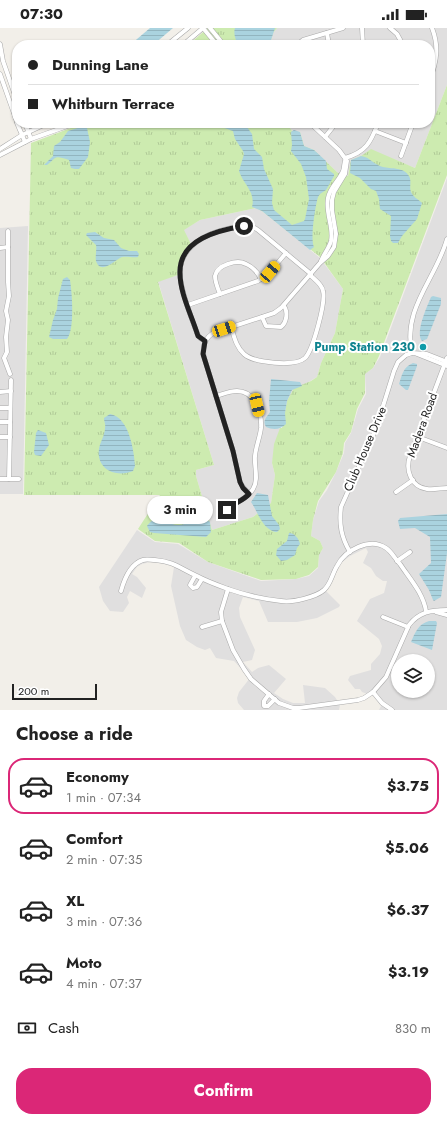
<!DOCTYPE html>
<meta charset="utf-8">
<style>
body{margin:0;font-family:Jost,sans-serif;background:#f6f6f6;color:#222;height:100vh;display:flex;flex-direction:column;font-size:15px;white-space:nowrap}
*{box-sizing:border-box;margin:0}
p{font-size:13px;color:#767676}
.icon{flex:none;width:22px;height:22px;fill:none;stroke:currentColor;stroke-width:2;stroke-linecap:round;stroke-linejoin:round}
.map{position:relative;height:682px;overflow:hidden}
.sheet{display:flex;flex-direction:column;background:#fff;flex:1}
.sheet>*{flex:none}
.top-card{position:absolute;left:12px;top:12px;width:423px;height:88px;border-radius:16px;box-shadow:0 1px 3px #0004;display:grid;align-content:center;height:88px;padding:0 16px;background:#fff}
.tools{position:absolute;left:391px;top:626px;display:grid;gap:8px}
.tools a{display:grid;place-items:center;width:44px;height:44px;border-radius:50%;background:#fff;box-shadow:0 1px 3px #0004;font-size:20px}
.scale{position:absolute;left:12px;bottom:10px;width:85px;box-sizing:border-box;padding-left:4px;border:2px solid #222;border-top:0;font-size:11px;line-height:14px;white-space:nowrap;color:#222;-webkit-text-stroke:3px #fff;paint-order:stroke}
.end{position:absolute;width:18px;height:18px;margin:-9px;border:5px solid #222;background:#fff;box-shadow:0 0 0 2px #fff}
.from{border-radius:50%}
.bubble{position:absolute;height:28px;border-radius:14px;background:#fff;box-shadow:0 1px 3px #0004;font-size:13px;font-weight:700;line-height:28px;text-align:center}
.car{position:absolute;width:12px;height:24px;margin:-12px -6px;border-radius:5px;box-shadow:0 0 3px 1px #0007;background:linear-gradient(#f5c518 24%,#345 0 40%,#f5c518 0 76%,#345 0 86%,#f5c518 0)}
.top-card b{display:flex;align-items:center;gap:14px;height:38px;font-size:15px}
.top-card b+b{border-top:1px solid #e0e0e0}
.top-card i{width:10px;height:10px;background:#222}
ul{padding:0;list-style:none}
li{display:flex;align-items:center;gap:12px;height:56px;margin:0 8px 6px;padding:0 8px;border:2px solid transparent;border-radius:16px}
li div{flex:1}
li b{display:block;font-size:15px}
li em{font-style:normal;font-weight:700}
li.current{border-color:#db2777}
li>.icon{width:36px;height:36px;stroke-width:1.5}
h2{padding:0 16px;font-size:18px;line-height:48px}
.pay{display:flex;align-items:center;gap:10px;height:44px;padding:0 16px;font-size:15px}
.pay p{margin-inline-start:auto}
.primary-button{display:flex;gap:8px;margin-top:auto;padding:8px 16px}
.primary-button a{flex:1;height:46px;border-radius:16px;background:#db2777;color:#fff;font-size:16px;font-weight:700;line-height:46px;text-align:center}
.status{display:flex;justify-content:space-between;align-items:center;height:28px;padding:0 20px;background:#fff;direction:ltr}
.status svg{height:11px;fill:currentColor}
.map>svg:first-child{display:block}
</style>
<div class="status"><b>07:30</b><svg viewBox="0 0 49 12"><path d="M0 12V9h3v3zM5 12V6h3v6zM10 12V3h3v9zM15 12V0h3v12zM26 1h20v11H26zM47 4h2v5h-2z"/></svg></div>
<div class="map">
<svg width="447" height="682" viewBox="0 0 447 682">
<defs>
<pattern id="grass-tufts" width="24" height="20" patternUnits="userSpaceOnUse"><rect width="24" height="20" fill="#cdebb0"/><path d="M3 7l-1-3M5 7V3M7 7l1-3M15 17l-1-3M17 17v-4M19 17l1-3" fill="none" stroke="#b0c997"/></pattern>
<pattern id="water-rules" width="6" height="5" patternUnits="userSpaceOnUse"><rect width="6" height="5" fill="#aad3df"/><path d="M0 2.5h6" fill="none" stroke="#92b5bf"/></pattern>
</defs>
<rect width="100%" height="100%" fill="#f2efe9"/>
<g fill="#e0dfdf" fill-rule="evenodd">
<polygon points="277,0 447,0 447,57 415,140 371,122 361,128 352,132 348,148 338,145 314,122 304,118 300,104 292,103 287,95 430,95 430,17 268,17 270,15 273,5"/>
<path d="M447,150V682H379L381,678L373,668L362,664L360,661H355L348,652L350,648L371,642V636L380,626L382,618L379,611L357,593L370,571L384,565L387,553H383L376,548L371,540L363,535L368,524L366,520L350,528L341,535L326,563L340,577L339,579L317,590L297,594H268L259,573L243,569L239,580L240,589L255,622L252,632L243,634L252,644L258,640L269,637L286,651L274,665L283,671L293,675H305L303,657L325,660L335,669L340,677L339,682H244L238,675L237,670L239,664L250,650L234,633L216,630L210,620L205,622L197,619L186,612L180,598L171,558L174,539L168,536L150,534L142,536L137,539L132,546L137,549L146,560L142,570L130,563L127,569L129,575L123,584L110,583L103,573L99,559L137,502L155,514L178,516L208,534L261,553L296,551L309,548L318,540L319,527L323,520L320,513L311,508L313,492L319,473L327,462L336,444L344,425L345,415L351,405L358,381L366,366L365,346L373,340L380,329ZM398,633H428V663H398Z"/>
<polygon points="256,180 262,183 320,230 343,261 335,305 321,335 317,349 302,358 287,373 272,435 275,447 271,475 253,489 212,502 196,448 196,442 214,437 158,253 178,247 183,226 191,216 183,202 200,192"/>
<polygon points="28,198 23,466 0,466 0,200"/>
</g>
<g fill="url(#grass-tufts)" fill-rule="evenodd">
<polygon points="208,0 277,0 273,5 270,15 268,17 188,17"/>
<path d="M447,57V147L379,328L373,340L365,346V365L357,381L351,404L344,415L343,425L336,444L318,473L313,492L311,508L320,513L323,520L319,527L318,539L309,547L296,551L261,552L208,534L179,515L155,513L138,501L160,467H24L31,115L84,95H287L292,103L300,104L304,118L314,122L338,145L348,148L351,132L361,128L371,121L415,140ZM256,180L262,183L320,229L343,261L335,305L321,335L317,349L311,353L294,360L287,373L282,400H280L274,416L272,435L275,447L271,475L253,489L212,502L196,448V442L214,437L158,254L178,247L183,226L191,216L184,202L200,192Z"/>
</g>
<g fill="url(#water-rules)">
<polygon points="150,0 173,0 153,17 130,17"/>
<path d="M235,0H275L270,15L268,17H238C236,12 233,6 235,0Z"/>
<path d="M209,95H244L252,106L254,121L262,129L264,141L273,161L272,175L274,182L292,197L304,193L305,191L309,171L306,149L301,136L291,123L292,117L291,104L294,102L300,104L304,118L314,122L326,133L327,141L334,146V148L326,162L320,166L318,169C315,179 310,211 314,219L310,222L262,183L252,179C256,164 243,156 239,143L244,126L243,123L235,111L233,103C225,101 221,97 212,98Z"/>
<path d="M84,98L87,100L90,114L88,129L79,141H75L71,140L69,132C54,127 57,129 47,137H44L53,128L54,118L60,114L68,103Z"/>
<path d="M361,128C370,129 374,137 383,139C391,141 404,139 409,148C412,153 409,159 411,164C413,169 418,171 422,175L417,191L402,208L398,215H393L391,213L390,208L391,188L380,181L379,171L376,163L371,161L360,150L350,145L351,132Z"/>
<path d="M95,204L104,210L114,212L121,220L129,223H137L139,226L138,229C133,230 128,228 122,229C116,231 101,248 96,233C95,228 97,222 96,217L86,207L87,205Z"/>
<path d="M67,249L70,252C72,264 75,302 67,311H53L49,309L53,292L57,281L58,270L63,251Z"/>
<path d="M433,268L441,270V276L427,311L422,313C415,304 427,279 431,269Z"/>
<path d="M413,335L417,336V338L408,362H406L399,356C402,347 403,339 413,335Z"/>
<path d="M271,351L300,354L302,358L292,362L287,373L285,385L286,396C280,402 273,402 266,399C262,392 267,389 270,384L269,373Z"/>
<path d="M110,386C129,389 134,422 135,438L133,443C117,450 96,442 99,421C100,414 105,407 105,400C106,396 104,394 104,390Z"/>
<polygon points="38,402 46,405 49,417 41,428 35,427 34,424 36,405"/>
<path d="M257,465L268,467L272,488L279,497L280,501L277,504C263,503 258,484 251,474Z"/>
<polygon points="447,486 447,525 441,569 434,573 433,572 429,562 419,546 431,535 430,509 415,500 400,501 398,493 400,490"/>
<path d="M197,490H203L210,494L211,504L206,509L154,505L150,504L147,498C158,483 167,498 179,497C185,497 191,493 197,490Z"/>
<path d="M289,505C295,505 299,511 300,516L297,520L295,527L287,532L281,533L276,527L277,521L287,513Z"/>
<path d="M429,593H436L437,595L432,622L411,614C415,605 418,596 429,593Z"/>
</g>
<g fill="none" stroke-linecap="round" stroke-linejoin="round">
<g stroke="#a9a9a9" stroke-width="5">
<g id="minor">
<polyline points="203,0 217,17"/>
<polyline points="210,0 224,17"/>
<polyline points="362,0 363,17"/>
<polyline points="390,0 397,6 403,17"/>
<polyline points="327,5 329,17"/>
<polyline points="0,16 3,33 17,73"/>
<polyline points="167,17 188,0"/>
<polyline points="183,17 203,0"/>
<polyline points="297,17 303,12 343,0"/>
<polyline points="0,46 17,94"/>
<path d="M430,51C437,33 439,18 432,0"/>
<polyline points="17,95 25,114"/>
<polyline points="25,95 31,111"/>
<polyline points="375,103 406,115"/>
<polyline points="325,109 336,95"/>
<polyline points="0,121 22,107 48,95"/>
<polyline points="0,127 31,111 76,95"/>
<polyline points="401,128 413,95"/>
<path d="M345,130C366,124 371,114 378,95"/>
<polyline points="8,203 8,254 9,268 6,283 8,292 6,309 7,324 4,330 10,346"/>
<polyline points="0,220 8,219"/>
<path d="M321,233C324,226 329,220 331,213C334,199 325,185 328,170C330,159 339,153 343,143C345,139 343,135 346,131"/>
<path d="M220,266C218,261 215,254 215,248C217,237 237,231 246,236C253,239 258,245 261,251"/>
<polyline points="188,277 258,253 270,244 286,225"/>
<path d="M262,289L266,298L281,299C287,294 288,284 284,278"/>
<path d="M231,299C234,308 236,319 244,326C254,335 295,339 305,330C313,322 326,274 323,263C322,256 315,252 310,247"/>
<path d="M205,313L200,310L197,305C191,289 179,259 180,243C181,220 203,207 223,202C235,199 247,194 258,202L311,246"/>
<path d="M412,325C402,280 436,251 447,211"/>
<polyline points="417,326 447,338"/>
<path d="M447,330L410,428C405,442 411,459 427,461C434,462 441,460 447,460"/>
<polyline points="0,364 11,363"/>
<path d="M216,368C223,366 230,363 237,363C255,363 262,385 261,400C260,409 256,418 255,428C254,439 259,451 253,461C247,472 235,473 227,482"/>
<polyline points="0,380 10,380"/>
<polyline points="0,394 10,394"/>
<polyline points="0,409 10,409"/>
<polyline points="418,409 447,420"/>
<polyline points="0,451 19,451"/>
<polyline points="9,451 11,352"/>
<polyline points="396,464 413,452"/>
<path d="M249,466L243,459L240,454L233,423L204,329C202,319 204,311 213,305L274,285L281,280L320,235L328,228L334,219L336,206L332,182V172L334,164L345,146L347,133L339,122L310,95"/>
<path d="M350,524C341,509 339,496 341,479L373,407L384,375L394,343L398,334L406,327L412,325L427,326L447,334"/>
<polyline points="397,533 410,524"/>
<polyline points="195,548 190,557 193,560 197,559 202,551"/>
<path d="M228,561L221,584L222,593L233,622L244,641L251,651L279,675L293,680H299L358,672L364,670L373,664L386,649L409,597C419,584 431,582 447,582"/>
<path d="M121,563C124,552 130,536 143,532C147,531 151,532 155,532C175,534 179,540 197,548C206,553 217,557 228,561C245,567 263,571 281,573C292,575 316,569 324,562C331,556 332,546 337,538C345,522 370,509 386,520C392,524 395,531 400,536C410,551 423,565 426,583"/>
<polyline points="436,584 447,587"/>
<polyline points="383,589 408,599"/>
<polyline points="202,599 222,593"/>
<polyline points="373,664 382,675 392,682"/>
<polyline points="269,666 264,673 264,678 268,678 275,671"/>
</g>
</g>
<use href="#minor" stroke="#fff" stroke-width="4"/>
</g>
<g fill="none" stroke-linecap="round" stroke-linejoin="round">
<path stroke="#222" stroke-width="5" d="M227,482C233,475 243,473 249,466L243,460L240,454L233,423L203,326L205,313L198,308L196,302C190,284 180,264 180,245C179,211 219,202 244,198"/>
</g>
<circle fill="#0f9aa8" stroke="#fff" stroke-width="1.5" cx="423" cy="319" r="4"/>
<g text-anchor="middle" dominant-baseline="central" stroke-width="4" stroke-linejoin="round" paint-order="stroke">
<g font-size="12" font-weight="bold" fill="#0d838f" stroke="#fff" text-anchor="end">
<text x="415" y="319">Pump Station 230</text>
</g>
<g font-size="12" fill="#222" stroke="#fff">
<text transform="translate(422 397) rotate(-70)">Madera Road</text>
<text transform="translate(365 421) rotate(-67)">Club House Drive</text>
</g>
</g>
</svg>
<div class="tools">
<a><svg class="icon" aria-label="layers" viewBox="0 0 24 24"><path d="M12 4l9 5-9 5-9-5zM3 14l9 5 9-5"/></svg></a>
</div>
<div class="scale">200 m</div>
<i class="end from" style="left:244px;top:198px"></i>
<i class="end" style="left:227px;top:482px"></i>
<div class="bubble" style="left:147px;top:468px;width:66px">3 min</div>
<i class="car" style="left:270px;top:244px;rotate:40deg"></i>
<i class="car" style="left:224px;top:301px;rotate:72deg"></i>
<i class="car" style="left:257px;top:377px;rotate:167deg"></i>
<div class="top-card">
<b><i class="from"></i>Dunning Lane</b>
<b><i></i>Whitburn Terrace</b>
</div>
</div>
<section class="sheet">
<h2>Choose a ride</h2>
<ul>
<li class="current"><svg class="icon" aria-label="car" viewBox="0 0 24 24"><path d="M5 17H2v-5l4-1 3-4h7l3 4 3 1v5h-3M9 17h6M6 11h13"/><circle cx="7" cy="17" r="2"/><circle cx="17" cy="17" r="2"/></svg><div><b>Economy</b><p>1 min · 07:34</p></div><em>$3.75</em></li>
<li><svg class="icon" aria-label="car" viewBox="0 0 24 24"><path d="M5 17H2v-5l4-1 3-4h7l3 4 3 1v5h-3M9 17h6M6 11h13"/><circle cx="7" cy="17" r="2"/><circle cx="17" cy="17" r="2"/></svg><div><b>Comfort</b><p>2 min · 07:35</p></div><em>$5.06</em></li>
<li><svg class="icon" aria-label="car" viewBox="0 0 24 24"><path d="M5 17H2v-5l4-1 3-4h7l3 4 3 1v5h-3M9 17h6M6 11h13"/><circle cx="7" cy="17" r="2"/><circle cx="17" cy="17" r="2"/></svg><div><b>XL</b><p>3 min · 07:36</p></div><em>$6.37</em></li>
<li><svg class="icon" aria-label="car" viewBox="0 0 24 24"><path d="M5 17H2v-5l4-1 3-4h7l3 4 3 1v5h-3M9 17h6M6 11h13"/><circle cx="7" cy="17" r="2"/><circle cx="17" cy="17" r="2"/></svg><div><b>Moto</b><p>4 min · 07:37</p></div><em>$3.19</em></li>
</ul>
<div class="pay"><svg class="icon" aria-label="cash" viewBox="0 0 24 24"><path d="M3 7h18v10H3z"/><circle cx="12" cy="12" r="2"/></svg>Cash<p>830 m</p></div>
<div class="primary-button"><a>Confirm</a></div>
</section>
